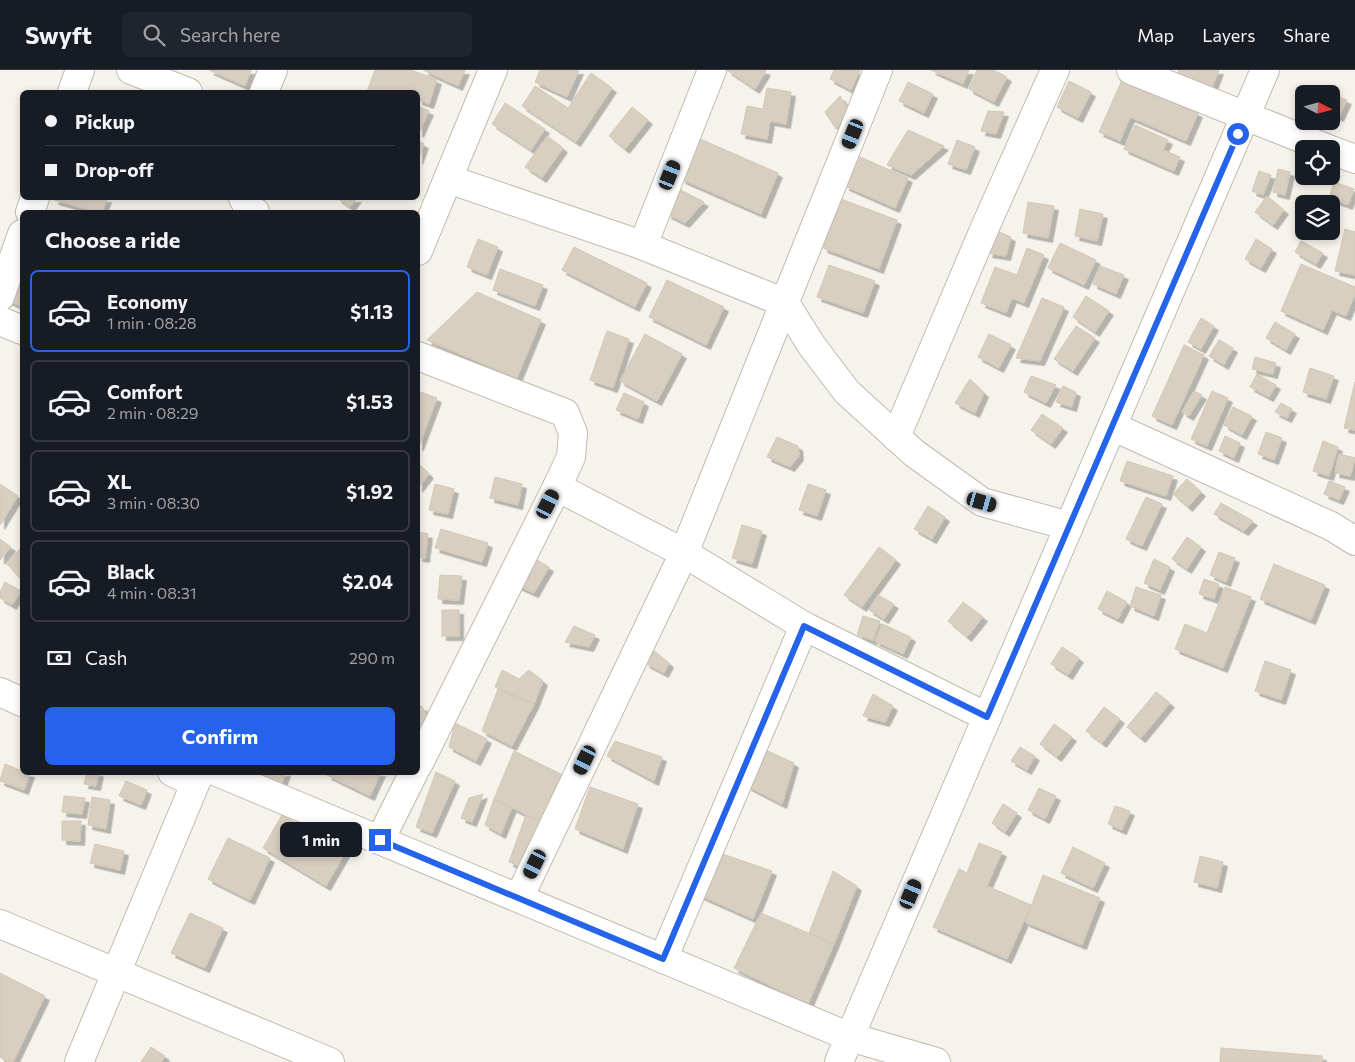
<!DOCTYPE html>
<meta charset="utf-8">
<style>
body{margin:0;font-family:Commissioner,sans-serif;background:#20242c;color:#f1f3f6;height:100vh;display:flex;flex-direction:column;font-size:19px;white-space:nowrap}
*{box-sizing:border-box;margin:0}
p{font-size:16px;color:#9ea1a6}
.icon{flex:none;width:28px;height:28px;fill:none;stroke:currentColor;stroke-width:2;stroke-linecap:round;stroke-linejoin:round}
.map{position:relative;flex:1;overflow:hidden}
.panel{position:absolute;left:20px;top:140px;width:400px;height:565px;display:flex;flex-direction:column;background:#171b24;border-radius:8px;box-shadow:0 2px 8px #0003}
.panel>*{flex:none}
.hud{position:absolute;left:20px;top:20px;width:400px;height:110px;border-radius:8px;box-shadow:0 2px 8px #0003;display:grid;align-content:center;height:110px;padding:0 25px;background:#171b24}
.needle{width:32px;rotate:96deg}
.controls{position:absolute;left:1295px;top:15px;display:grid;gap:10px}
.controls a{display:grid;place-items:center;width:45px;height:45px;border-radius:8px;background:#171b24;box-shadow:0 2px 8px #0003;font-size:25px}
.end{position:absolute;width:22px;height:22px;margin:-11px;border:6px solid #2563eb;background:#fff;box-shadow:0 0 0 2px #fff}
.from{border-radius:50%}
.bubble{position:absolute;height:35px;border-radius:8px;background:#171b24;box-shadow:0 2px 8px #0003;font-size:16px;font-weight:700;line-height:35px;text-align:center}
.car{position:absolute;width:15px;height:30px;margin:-15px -8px;border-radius:6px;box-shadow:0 0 4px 1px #0007;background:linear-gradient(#222 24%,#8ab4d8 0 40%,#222 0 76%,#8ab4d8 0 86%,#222 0)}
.hud b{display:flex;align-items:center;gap:18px;height:48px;font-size:19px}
.hud b+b{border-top:1px solid #363941}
.hud i{width:12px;height:12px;background:#f1f3f6}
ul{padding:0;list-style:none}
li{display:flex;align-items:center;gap:15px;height:82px;margin:0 10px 8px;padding:0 15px;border:2px solid #363941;border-radius:8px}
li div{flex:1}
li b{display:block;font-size:19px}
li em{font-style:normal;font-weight:700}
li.current{border-color:#2563eb}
li>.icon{width:45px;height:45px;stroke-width:1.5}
h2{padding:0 25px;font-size:22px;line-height:60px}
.pay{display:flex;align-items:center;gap:12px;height:55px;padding:0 25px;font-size:19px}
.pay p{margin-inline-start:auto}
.action{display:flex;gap:10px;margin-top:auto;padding:10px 25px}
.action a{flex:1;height:58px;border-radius:8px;background:#2563eb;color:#fff;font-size:20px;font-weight:700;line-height:58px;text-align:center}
header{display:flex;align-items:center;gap:30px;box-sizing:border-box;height:70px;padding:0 25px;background:#171b24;border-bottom:1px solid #363941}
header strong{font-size:24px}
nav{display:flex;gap:28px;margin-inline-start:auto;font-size:18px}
.search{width:350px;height:45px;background:#20242c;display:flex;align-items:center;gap:12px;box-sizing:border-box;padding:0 18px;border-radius:8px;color:#9ea1a6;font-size:19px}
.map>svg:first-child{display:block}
</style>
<header>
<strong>Swyft</strong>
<div class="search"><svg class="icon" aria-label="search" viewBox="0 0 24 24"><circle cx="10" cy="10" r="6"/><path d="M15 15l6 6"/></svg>Search here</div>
<nav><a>Map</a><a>Layers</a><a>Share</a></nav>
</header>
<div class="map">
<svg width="1355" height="992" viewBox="0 0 1355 992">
<defs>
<filter id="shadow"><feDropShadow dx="4.5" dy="4.5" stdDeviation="0" flood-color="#0004"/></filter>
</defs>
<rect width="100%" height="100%" fill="#f6f3ec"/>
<g fill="#d8cfc1" stroke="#d3c7b4" filter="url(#shadow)">
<polygon points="209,0 251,0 245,16"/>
<polygon points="375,0 411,0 437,10 429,34 418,30 418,22 367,22"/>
<polygon points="423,0 465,0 458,16"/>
<polygon points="540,0 579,0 567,27 535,12"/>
<polygon points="727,0 764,0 766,1 755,19"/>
<polygon points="834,0 860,0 851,20 830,9"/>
<polygon points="931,0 969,0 963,14"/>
<polygon points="977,0 993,0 1007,7 994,32 969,19"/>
<polygon points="1179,0 1219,0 1210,23 1175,10"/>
<polygon points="591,3 612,18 576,72 522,36 535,16 568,38"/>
<polygon points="1122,10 1198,43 1186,71 1130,47 1120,71 1099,62"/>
<polygon points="1069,11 1091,22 1078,48 1057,37"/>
<polygon points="908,12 933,24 924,43 899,31"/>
<polygon points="767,18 791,22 786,54 770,51 767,69 741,64 747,36 763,39"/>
<polygon points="1328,22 1347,30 1339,47 1331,44 1331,24 1328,24"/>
<polygon points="840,26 848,39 836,59 825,42"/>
<polygon points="505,33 545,59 531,80 492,54"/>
<polygon points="418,36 429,41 419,63 418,62"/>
<polygon points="632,37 648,50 625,79 609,66"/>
<polygon points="988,41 1004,42 996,64 981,61"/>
<polygon points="1135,55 1168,70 1163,80 1180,87 1174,101 1124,79"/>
<polygon points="908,60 944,76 911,105 887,95"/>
<polygon points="547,66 563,78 542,108 525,97"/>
<polygon points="698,68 778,103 761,144 681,109"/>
<polygon points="957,70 975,77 966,100 948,94"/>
<polygon points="418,71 424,74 418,90"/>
<polygon points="858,86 908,108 895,138 845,116"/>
<polygon points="1278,99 1290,102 1285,125 1273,122"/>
<polygon points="1259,101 1271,105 1263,125 1252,121"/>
<polygon points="1334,112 1354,119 1348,135 1329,128"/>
<polygon points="679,119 704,132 685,153 667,144"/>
<polygon points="1267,126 1284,140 1273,155 1255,142"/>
<polygon points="55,128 107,128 102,142 97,142 54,130"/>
<polygon points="337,128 357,128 350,137"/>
<polygon points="841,129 897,150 879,199 823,178"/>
<polygon points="1028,132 1054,136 1048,168 1023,163"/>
<polygon points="1080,139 1103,144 1097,171 1075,166"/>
<polygon points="1345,159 1355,162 1355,205 1335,201"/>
<polygon points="995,160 1011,167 1006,186 988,183"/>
<polygon points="478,169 498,177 487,205 467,197"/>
<polygon points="1256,169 1272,179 1261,198 1245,189"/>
<polygon points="1301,171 1323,183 1316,194 1295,182"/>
<polygon points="1060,173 1096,190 1084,215 1048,198"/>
<polygon points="574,177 647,213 635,237 562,200"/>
<polygon points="1027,178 1044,185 1024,233 1012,228 1006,243 981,233 995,197 1017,205"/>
<polygon points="22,190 22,237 5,229"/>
<polygon points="1301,194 1355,217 1355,224 1346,246 1332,240 1323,260 1281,241"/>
<polygon points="829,195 875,211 863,243 817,227"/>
<polygon points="1100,196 1124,205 1116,224 1093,214"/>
<polygon points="500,199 543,215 535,236 493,220"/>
<polygon points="667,210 724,237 706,275 649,247"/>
<polygon points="477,222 541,250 517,308 427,270"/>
<polygon points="1086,226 1109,241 1095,262 1073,247"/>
<polygon points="1042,228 1064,237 1040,291 1016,288"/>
<polygon points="1201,248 1214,256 1201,279 1188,272"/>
<polygon points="1275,252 1295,264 1286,280 1266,268"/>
<polygon points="1076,256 1095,268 1073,301 1054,289"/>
<polygon points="607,261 629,269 613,318 590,310"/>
<polygon points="645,264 682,284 657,331 620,311"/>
<polygon points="989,264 1011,275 999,298 978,287"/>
<polygon points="1219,270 1233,278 1224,295 1209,286"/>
<polygon points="1184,275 1204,285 1172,355 1152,346"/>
<polygon points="1255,287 1276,293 1273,304 1252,299"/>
<polygon points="1310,298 1334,306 1326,329 1303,322"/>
<polygon points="1257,304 1276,315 1269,327 1250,317"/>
<polygon points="1031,306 1056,315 1046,333 1024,322"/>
<polygon points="970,309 984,323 975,343 955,333"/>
<polygon points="1355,312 1355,360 1344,358"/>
<polygon points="1063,316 1076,322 1072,337 1056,332"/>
<polygon points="418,321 437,328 419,376 418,376"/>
<polygon points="1194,321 1202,325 1189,346 1182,342"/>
<polygon points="1212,321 1228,328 1207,376 1191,369"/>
<polygon points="624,323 644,332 638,349 616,340"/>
<polygon points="1281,333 1292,339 1287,348 1275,342"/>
<polygon points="1233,337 1252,346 1242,365 1224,355"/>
<polygon points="1042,344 1063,358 1051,374 1031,360"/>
<polygon points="1266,362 1282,368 1274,390 1258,384"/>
<polygon points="1225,366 1240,373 1234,388 1219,381"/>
<polygon points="777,367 798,376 799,386 790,397 767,387"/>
<polygon points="1323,371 1338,377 1329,406 1313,401"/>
<polygon points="1339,384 1355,388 1350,406 1335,403"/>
<polygon points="1127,391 1173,406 1166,426 1120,411"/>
<polygon points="418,393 429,404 418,418"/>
<polygon points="495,407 522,414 518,435 490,428"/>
<polygon points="1187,409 1201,422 1188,437 1173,424"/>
<polygon points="1329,411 1345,417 1339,430 1324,424"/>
<polygon points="0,414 18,426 0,455"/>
<polygon points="435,414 454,419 448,444 429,440"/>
<polygon points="808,414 826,420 817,446 799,440"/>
<polygon points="1146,427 1162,434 1142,476 1126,469"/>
<polygon points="1221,433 1253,451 1244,461 1214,444"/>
<polygon points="928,436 945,447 932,469 914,459"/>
<polygon points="742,455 762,461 752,494 732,488"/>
<polygon points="441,459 488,473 482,492 435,478"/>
<polygon points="418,462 428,464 425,488 418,487"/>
<polygon points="1187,467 1201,477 1187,499 1172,489"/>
<polygon points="0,469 11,477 0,490"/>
<polygon points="22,477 22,510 6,493"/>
<polygon points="879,477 896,490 862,537 844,525"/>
<polygon points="1219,482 1235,488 1226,512 1210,505"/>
<polygon points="530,486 549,497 534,523 516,515"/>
<polygon points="1154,489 1170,497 1160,520 1144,513"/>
<polygon points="1274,494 1325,515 1311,550 1260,529"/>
<polygon points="440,505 462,506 459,530 438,529"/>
<polygon points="1204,509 1219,514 1214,529 1199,524"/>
<polygon points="5,512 21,521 12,535 0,528 0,522"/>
<polygon points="1136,517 1161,525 1154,546 1130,536"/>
<polygon points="1225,517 1251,527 1223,598 1175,579 1185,554 1207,563"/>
<polygon points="1107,521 1127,532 1118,549 1098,539"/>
<polygon points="878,525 894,534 884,549 869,540"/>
<polygon points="963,532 983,547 967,567 948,551"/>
<rect x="442" y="540" width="17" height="26"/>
<polygon points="863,546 880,551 873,570 857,565"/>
<polygon points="882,554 911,567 903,584 875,571"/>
<polygon points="574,556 595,565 589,577 565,572"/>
<polygon points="1062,577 1079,588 1068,605 1051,594"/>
<polygon points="653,580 669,593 664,603 645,593"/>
<polygon points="1265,591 1291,600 1281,630 1255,621"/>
<polygon points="502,600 519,609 529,600 543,611 534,634 495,617"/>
<polygon points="498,619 534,634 512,676 482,661"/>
<polygon points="1156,622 1170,633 1141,668 1127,657"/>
<polygon points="873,624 893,636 885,652 863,646"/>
<polygon points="422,636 428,650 418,664 418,637"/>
<polygon points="1104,637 1120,649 1102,673 1086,661"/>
<polygon points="455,653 487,669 476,691 449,677"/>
<polygon points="1054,654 1072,667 1057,687 1040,674"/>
<polygon points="615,671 662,687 654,711 607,686"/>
<polygon points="1020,677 1035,686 1027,700 1011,691"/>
<polygon points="761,678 794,693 782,734 747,716"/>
<polygon points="514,681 567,707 546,754 494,729"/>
<polygon points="5,694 22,701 22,702 30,703 24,720 0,711"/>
<polygon points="87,702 99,702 96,716 84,714"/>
<polygon points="247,702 286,702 280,718"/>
<polygon points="329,702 381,702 370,726 327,705"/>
<polygon points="436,702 455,711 432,763 416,757"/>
<polygon points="126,711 147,720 141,735 119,726"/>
<polygon points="590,717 638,734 623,779 575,759"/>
<polygon points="1039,718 1056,726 1045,749 1028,740"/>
<polygon points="483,724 472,752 461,748 469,728"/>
<polygon points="64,726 85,728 82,744 62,742"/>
<polygon points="92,727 110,730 106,759 88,755"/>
<polygon points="494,729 512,737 501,764 485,755"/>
<polygon points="1003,734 1017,743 1005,762 992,753"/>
<polygon points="1115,736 1130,741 1122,760 1108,754"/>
<polygon points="282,745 345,783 326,816 263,778"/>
<polygon points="526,745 546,754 525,798 509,792"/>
<polygon points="62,751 81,751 80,771 62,770"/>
<polygon points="228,768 270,788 250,830 208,809"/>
<polygon points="979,773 1002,782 987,816 1031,835 1007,889 933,857 959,799 967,803"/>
<polygon points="95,774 124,781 120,800 90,793"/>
<polygon points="1073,777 1105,793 1093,818 1061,803"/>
<polygon points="714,781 772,801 753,849 697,824"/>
<polygon points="1200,786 1223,792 1217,818 1194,812"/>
<polygon points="833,801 857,816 834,874 809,863"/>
<polygon points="1043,805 1100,828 1082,875 1025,852"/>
<polygon points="190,843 223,858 205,898 171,883"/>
<polygon points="761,843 834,874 808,934 734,898"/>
<polygon points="0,903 45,926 13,992 9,992 0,987"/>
<polygon points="151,977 165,986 161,992 141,992"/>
<polygon points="1221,978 1322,986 1322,992 1220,992"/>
</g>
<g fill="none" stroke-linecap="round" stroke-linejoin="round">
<g stroke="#c2bbae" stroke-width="30">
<g id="street">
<polyline points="131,0 188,22"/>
<polyline points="1131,0 1328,79"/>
<polyline points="72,22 80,0"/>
<polyline points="264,22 273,0"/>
<polyline points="1331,80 1355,89"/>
<polyline points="448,109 639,174 785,233 812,276 847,322 914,383 982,432 1069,456"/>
<polyline points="243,128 249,139 255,142"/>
<polyline points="30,142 35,128"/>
<polyline points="643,175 712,0"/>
<polyline points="418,181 493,0"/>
<polyline points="0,227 22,164"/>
<polyline points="0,251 22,260"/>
<polyline points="418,286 565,343 573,363 571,387 557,417 418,695"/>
<polyline points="1112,356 1331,456 1355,471"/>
<polyline points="896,367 986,155 1055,0"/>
<polyline points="557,417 684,483 804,556 987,647"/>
<polyline points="0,622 22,632"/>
<polyline points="172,702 195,713"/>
<polyline points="217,702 850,967 936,992"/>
<polyline points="380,770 414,702"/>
<polyline points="519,828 684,483 878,0"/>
<polyline points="0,854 330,992"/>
<polyline points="663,889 804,556"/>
<polyline points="79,992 200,702"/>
<polyline points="839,992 1265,0"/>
</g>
</g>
<use href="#street" stroke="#fff" stroke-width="28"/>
</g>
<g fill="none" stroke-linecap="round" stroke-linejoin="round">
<polyline stroke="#2563eb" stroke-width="6" points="380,770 663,889 804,556 987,647 1238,64"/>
</g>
</svg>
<div class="controls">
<a><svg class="needle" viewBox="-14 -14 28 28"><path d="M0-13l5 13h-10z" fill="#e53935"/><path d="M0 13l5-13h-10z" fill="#9ea1a6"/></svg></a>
<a><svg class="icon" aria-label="locate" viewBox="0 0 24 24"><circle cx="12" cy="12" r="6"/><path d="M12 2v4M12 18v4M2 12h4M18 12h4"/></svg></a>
<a><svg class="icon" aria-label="layers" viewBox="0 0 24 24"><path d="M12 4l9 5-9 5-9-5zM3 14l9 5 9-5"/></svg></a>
</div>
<i class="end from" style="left:1238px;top:64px"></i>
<i class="end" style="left:380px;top:770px"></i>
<div class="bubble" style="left:280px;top:752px;width:82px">1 min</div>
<i class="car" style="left:853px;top:64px;rotate:202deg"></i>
<i class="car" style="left:670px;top:105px;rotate:22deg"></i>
<i class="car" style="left:982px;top:432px;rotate:106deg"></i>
<i class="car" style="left:548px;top:434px;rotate:27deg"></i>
<i class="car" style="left:585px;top:690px;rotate:206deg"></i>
<i class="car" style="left:535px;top:794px;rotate:206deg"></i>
<i class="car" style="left:911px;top:824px;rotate:23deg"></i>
<div class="hud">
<b><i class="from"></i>Pickup</b>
<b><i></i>Drop-off</b>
</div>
<section class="panel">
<h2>Choose a ride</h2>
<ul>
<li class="current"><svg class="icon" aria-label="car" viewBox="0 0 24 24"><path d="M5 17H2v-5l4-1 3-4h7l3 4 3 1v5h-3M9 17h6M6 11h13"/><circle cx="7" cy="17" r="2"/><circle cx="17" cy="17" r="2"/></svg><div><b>Economy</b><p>1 min · 08:28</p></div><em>$1.13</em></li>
<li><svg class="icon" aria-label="car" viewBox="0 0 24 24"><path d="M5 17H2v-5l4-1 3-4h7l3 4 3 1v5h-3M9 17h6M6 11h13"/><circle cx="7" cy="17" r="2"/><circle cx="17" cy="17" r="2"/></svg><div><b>Comfort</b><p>2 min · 08:29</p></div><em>$1.53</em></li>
<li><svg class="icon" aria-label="car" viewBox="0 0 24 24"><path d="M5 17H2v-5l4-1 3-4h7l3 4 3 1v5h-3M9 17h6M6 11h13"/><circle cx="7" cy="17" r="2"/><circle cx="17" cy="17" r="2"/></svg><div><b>XL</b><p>3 min · 08:30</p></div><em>$1.92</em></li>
<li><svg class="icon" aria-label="car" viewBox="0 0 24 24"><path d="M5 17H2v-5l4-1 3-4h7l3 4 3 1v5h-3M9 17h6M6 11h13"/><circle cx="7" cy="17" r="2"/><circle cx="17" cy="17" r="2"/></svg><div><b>Black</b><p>4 min · 08:31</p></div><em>$2.04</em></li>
</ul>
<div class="pay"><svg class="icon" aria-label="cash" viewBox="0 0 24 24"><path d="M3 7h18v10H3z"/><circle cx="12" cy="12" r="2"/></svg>Cash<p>290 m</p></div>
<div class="action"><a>Confirm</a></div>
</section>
</div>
